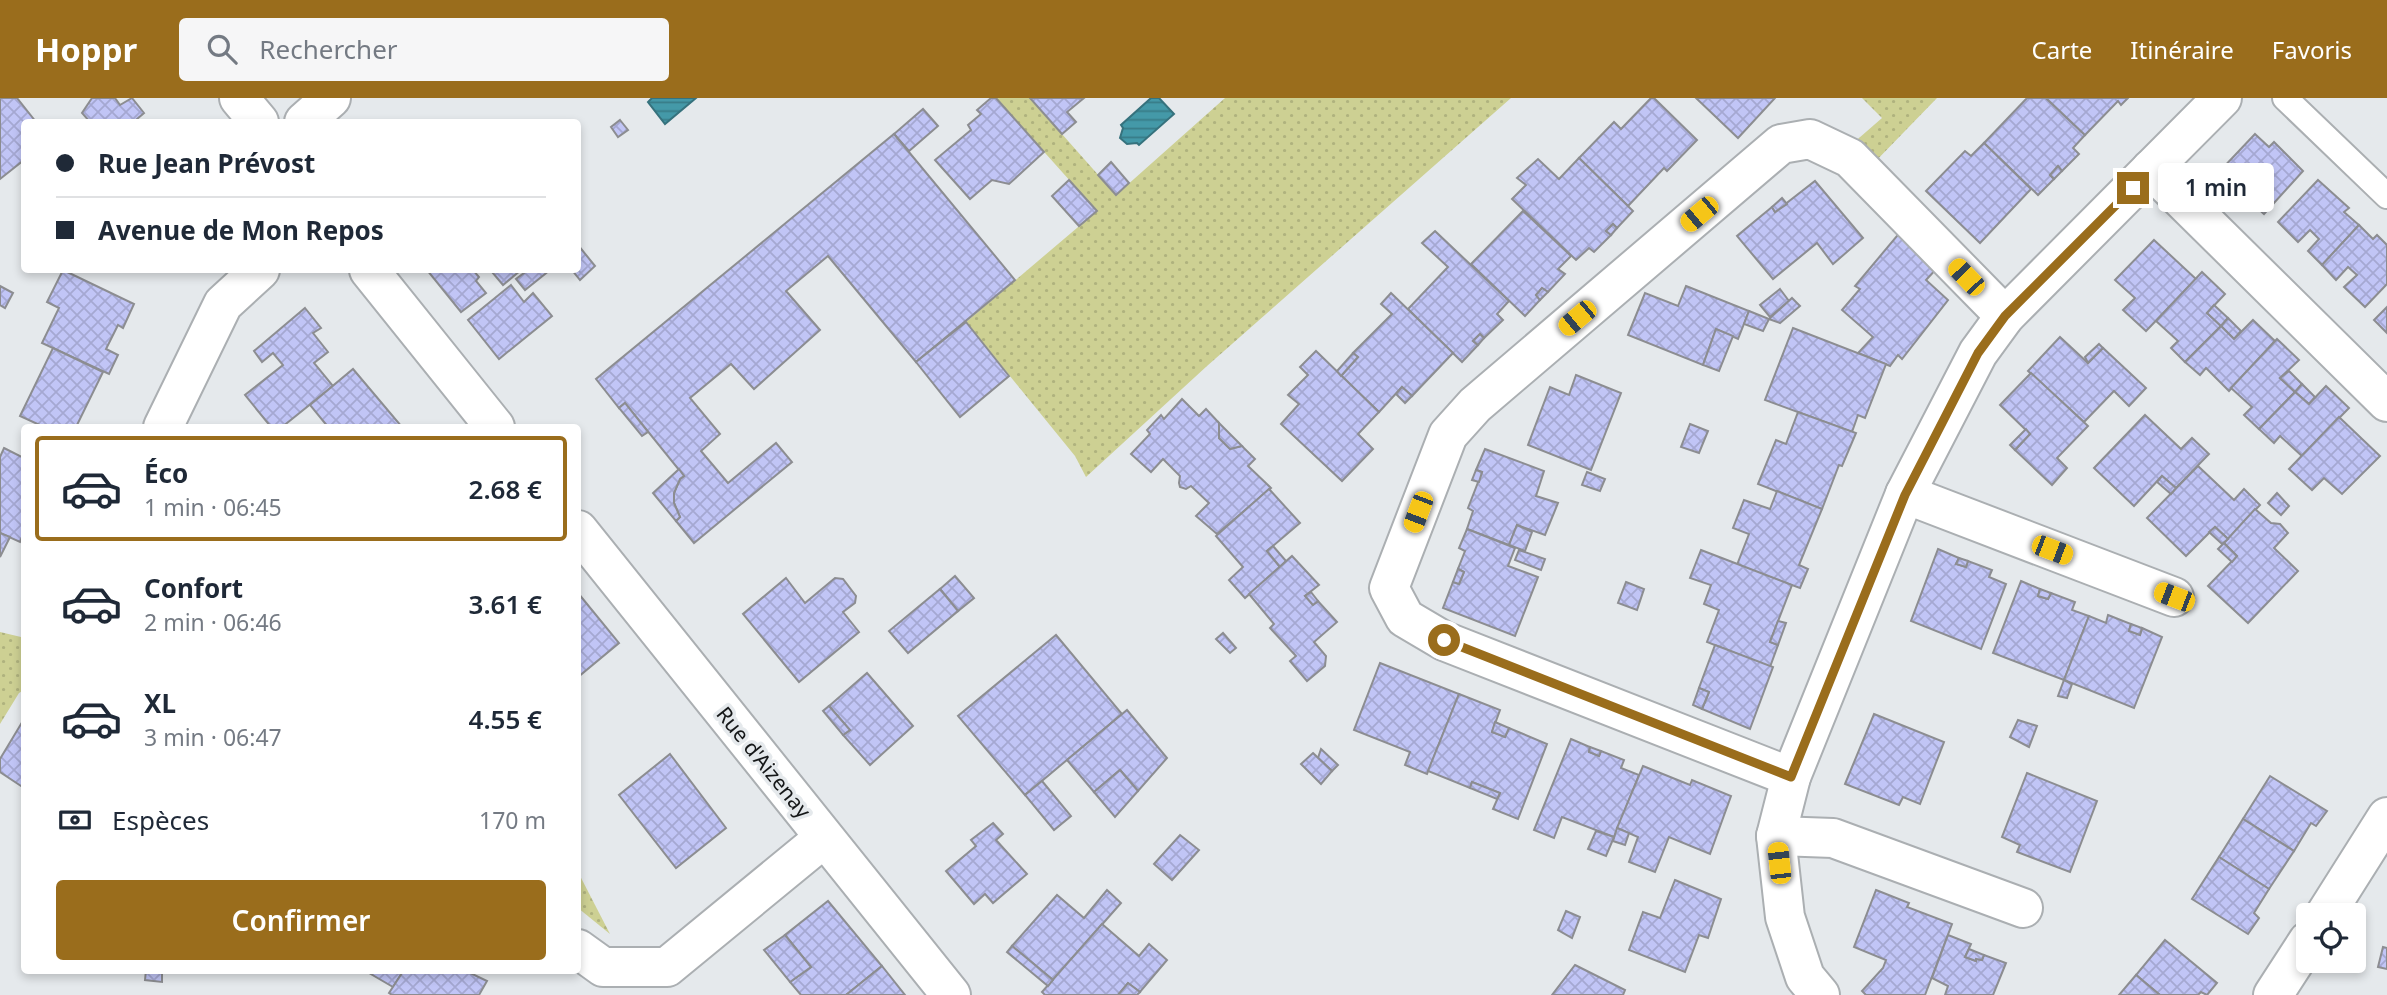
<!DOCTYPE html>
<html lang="fr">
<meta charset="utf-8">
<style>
body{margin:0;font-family:"Noto Sans",sans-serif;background:#f6f6f7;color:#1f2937;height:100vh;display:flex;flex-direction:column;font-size:26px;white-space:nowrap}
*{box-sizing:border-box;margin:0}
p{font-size:23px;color:#747a83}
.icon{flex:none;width:38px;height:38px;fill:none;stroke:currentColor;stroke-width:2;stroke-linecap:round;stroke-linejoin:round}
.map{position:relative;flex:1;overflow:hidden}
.drawer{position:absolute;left:21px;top:326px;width:560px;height:550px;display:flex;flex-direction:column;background:#fff;border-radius:7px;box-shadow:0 4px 10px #0003}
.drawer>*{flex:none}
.banner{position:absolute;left:21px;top:21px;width:560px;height:154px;border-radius:7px;box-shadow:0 4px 10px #0003;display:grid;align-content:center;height:154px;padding:0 35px;background:#fff}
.controls{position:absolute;left:2296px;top:805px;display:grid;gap:14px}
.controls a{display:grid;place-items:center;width:70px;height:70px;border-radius:7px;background:#fff;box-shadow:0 4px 10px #0003;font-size:35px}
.end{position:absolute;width:32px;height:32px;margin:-16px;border:9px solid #9a6d1c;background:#fff;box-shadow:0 0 0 4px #fff}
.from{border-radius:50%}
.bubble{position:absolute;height:49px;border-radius:7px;background:#fff;box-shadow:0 4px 10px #0003;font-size:23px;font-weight:600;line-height:49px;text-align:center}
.car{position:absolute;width:21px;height:42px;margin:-21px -10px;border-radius:9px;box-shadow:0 0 5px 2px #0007;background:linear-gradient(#f5c518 24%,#345 0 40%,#f5c518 0 76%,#345 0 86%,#f5c518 0)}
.banner b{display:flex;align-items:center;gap:24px;height:66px;font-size:26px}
.banner b+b{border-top:2px solid #e0e1e3}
.banner i{width:18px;height:18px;background:#1f2937}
ul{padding:12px 0 0;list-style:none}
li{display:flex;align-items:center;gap:21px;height:105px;margin:0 14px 10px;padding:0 21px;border:4px solid transparent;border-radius:7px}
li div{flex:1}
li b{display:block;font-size:26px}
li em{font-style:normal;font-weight:600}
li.current{border-color:#9a6d1c}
li>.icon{width:63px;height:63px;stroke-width:1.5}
.pay{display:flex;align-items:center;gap:18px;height:77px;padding:0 35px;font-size:26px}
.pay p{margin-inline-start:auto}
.button{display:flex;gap:14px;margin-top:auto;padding:14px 35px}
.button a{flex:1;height:80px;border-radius:7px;background:#9a6d1c;color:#fff;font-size:28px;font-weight:600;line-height:80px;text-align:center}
header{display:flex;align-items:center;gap:42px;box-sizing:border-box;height:98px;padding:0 35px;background:#9a6d1c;color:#fff}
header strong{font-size:33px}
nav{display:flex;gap:38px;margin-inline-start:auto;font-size:24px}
.search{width:490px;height:63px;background:#f6f6f7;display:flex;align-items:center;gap:18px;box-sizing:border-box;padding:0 24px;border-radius:7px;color:#747a83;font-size:26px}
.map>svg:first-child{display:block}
</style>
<header>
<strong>Hoppr</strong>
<div class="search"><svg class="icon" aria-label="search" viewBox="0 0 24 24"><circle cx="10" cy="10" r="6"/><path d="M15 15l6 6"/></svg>Rechercher</div>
<nav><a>Carte</a><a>Itinéraire</a><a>Favoris</a></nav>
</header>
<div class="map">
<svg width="2387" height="897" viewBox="0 0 2387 897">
<defs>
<pattern id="grass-dots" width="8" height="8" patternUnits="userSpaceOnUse" patternTransform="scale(1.75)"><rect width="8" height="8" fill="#cdd093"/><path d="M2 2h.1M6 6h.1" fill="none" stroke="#afb27e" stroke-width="1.8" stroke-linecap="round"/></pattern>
<pattern id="water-rules" width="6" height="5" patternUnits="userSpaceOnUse" patternTransform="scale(1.75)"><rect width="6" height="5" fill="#4499a8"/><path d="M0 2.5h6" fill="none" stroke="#387c88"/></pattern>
<pattern id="building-cross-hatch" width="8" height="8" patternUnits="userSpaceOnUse" patternTransform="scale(1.75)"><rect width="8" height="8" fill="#c1c5f6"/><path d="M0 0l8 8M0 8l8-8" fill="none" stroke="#a5a8d2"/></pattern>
</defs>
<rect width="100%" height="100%" fill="#e5e9ec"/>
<g fill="url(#grass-dots)">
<polygon points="996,0 1030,0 1116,97 1225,0 1511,0 1207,268 1086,379 1075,358 966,224 1097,113"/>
<polygon points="1862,0 1937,0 1871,68 1851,47 1882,20"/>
<polygon points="0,534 21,539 24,537 24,592 19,595 0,626"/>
<polygon points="578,774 610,836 578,810"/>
</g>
<g fill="url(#water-rules)" stroke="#36727d" stroke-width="2">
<polygon points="652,0 696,0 665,26 648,4"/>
<polygon points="1151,0 1159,0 1174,16 1139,47 1137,45 1127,46 1120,40 1123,30 1121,27"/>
</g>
<g fill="url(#building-cross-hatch)" stroke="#8c8d91" stroke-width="2">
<polygon points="0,0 17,0 36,24 24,24 24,62 0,81"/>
<polygon points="92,0 115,0 120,7 132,0 144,15 137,21 140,24 90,24 82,15"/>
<polygon points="991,0 996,0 1044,54 1009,86 992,82 970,101 935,62 971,32 968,27 981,16 977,12"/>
<polygon points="1030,0 1084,0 1067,14 1076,24 1062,36"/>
<polygon points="1651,0 1654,0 1697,42 1667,73 1664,70 1628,108 1579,60 1614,24 1621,31"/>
<polygon points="1696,0 1775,0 1738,40"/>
<polygon points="2027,0 2046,0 2085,37 2073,50 2079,56 2062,73 2058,68 2050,77 2054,81 2038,97 1984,45"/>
<polygon points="2046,0 2128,0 2121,7 2118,3 2085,37"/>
<polygon points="923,11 938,28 909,53 894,36"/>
<polygon points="620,22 628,32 618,39 611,29"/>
<polygon points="894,36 1015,182 916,264 828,158 786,193 820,232 754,291 731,266 690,300 720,336 701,353 728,385 776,345 792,364 694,445 676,423 680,419 674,405 674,395 680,381 684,378 625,305 619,310 596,281"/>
<polygon points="2255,36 2269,49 2274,44 2303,73 2264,116 2242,96 2253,84 2245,76 2234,88 2219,74"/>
<polygon points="1984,45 2031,91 1980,145 1926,93 1965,53 1971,58"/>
<polygon points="1579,60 1633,113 1617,130 1613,126 1606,133 1611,137 1594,154 1589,150 1576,162 1512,101 1526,87 1517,80 1538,61 1559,81"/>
<polygon points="1111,64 1129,85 1116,97 1098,77"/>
<polygon points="2058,68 2062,73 2054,81 2050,77"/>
<polygon points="1069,82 1097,113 1079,128 1052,98"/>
<polygon points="2318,82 2349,110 2344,114 2359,127 2322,167 2308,153 2319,141 2310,132 2298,144 2278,124"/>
<polygon points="1815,83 1863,140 1833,166 1817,145 1773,181 1737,138 1772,109 1775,114"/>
<polygon points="1782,100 1787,106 1775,114 1772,109"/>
<polygon points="1523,113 1571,158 1558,171 1565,176 1548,194 1542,190 1536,197 1540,202 1525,218 1471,166"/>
<polygon points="1613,126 1617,130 1611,137 1606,133"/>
<polygon points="2359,127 2373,141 2377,137 2387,147 2387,186 2365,209 2344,189 2357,177 2348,169 2336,182 2322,167"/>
<polygon points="1902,132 1939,168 1926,182 1948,202 1902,261 1898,257 1890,268 1858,255 1873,239 1842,212 1860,191 1855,188"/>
<polygon points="1435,133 1509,203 1497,216 1503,222 1484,240 1480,236 1473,243 1478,247 1462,264 1408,211 1448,169 1422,145"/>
<polygon points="2154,142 2196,181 2146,233 2123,212 2135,200 2115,182"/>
<polygon points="578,147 595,168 580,182 572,172 578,172"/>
<polygon points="63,172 134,206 123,230 118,227 106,251 118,257 109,276 42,245 59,210 47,204"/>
<polygon points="427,172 473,172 479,179 476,183 486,195 461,214"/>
<polygon points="495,172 521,172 503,187 492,174"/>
<polygon points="528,172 550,172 525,192 516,181"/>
<polygon points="2202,174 2225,196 2207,215 2221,228 2185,264 2171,250 2178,243 2156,223"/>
<polygon points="511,187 524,204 533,195 552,218 499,261 468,222"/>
<polygon points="0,188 13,195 5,210 0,207"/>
<polygon points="1686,188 1749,213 1738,241 1716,231 1703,267 1628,237 1645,195 1678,208"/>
<polygon points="1542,190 1548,194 1540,202 1536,197"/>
<polygon points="1780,191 1789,203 1770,219 1760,207"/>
<polygon points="1391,195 1453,255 1412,298 1402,289 1379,314 1341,278 1358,259 1353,255 1392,216 1381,206"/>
<polygon points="1792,200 1800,208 1780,225 1769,221"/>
<polygon points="2214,207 2228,220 2221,228 2207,215"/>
<polygon points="2387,209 2387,235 2374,222"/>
<polygon points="305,210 321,230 313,235 328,254 314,265 333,288 282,329 271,329 245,297 283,267 273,255 262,264 254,253"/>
<polygon points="1749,213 1769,221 1763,233 1744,226"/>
<polygon points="2228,220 2241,233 2234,241 2221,228"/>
<polygon points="2253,222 2275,243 2229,293 2206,270 2200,277 2185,264 2221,228 2234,241"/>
<polygon points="966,224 1009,278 960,319 916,264"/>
<polygon points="1793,230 1886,266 1865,320 1858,317 1852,334 1765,302"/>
<polygon points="1716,231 1733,238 1719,273 1703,267"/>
<polygon points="1480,236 1484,240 1478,247 1473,243"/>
<polygon points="2060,239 2088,265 2103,250 2146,290 2129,308 2114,293 2084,324 2028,273"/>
<polygon points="2277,241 2299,262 2280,280 2295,294 2259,331 2244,317 2252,309 2231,290"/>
<polygon points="2099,246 2103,250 2088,265 2085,259"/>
<polygon points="53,250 103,274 76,329 44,329 20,318"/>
<polygon points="1316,253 1379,314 1358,336 1373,351 1342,383 1281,326 1299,306 1288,297 1308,277 1300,269"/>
<polygon points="1353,255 1358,259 1341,278 1337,273"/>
<polygon points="353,271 402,329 328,329 310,307"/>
<polygon points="2289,273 2302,286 2295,294 2280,280"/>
<polygon points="2031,275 2088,328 2057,360 2067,370 2052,387 2015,352 2030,336 2000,307"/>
<polygon points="1576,277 1621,295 1591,372 1528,347 1550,289 1569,297"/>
<polygon points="2302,286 2315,299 2309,306 2295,294"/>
<polygon points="2326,288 2349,310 2302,358 2280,338 2274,345 2259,331 2295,294 2309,306"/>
<polygon points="1402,289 1412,298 1405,305 1396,296"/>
<polygon points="1182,301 1199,318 1206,311 1219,325 1219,340 1230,351 1242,348 1255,361 1248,368 1271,390 1217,436 1196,418 1209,405 1191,388 1186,391 1180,389 1179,385 1180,378 1163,361 1151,374 1131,356 1150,336 1147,332 1161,317 1164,321"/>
<polygon points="625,305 648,334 642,338 619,310"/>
<polygon points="1798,314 1856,335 1842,368 1839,367 1822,411 1758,386 1776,342 1786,346"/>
<polygon points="2145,317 2181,351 2192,340 2209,356 2176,390 2162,378 2134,408 2094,370"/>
<polygon points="2339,319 2380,358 2342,396 2324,380 2312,392 2289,371"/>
<polygon points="1219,325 1242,348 1230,351 1219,340"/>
<polygon points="1690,326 1708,333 1699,355 1681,349"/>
<polygon points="2026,331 2030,336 2015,352 2010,347"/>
<polygon points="4,350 24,360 24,434 20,444 0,435 0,359"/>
<polygon points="1485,351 1544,373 1536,398 1558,405 1545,437 1517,427 1509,447 1467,431 1473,413 1468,410 1482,374 1476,372"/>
<polygon points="2198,368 2234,402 2244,391 2260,407 2228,441 2215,429 2186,458 2147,420"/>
<polygon points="679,371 684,378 680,381 674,395 674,405 680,419 676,423 653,395"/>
<polygon points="1476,372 1482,374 1479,384 1472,382"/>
<polygon points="1587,374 1605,381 1600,393 1582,387"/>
<polygon points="2162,378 2176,390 2171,396 2157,384"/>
<polygon points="1269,391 1300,425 1267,453 1280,469 1245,500 1229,482 1243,469 1216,438"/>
<polygon points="1777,393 1822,411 1799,467 1808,471 1800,490 1737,467 1749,436 1733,430 1744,402 1770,411"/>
<polygon points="2277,395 2289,408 2281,417 2268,405"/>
<polygon points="2255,411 2271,425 2280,426 2288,435 2274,450 2298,473 2248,525 2208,488 2237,458 2224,445"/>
<polygon points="1517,427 1532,434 1525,453 1509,447"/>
<polygon points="2215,429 2228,441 2222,446 2209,434"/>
<polygon points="1467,431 1515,450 1508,468 1538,479 1515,538 1443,510 1453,484 1459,486 1464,474 1458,471 1465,453 1459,450"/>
<polygon points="0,435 10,439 0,459"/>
<polygon points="2224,445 2237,458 2232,464 2218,451"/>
<polygon points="1273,448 1286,463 1280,469 1267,453"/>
<polygon points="1938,451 1959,460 1956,466 1966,469 1968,463 1992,472 1989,479 2006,486 1981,551 1911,523"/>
<polygon points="1519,452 1545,461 1541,472 1515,462"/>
<polygon points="1701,452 1792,487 1770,544 1778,547 1770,569 1707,544 1719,512 1704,506 1711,487 1690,480"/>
<polygon points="1292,458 1319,487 1305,498 1313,507 1318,503 1337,524 1314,544 1326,558 1325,568 1307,583 1290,563 1296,558 1270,530 1274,526 1249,496"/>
<polygon points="1959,460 1968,463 1966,469 1956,466"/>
<polygon points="1458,471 1464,474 1459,486 1453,484"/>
<polygon points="955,478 974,500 958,513 940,491"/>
<polygon points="786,480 805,505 835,480 843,481 856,498 855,505 843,514 859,534 799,584 743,516"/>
<polygon points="2021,483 2040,491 2038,498 2048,501 2051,495 2075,504 2072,512 2089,518 2064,582 1993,555"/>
<polygon points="1626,484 1644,491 1637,512 1618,505"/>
<polygon points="940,491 958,513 908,555 889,533"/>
<polygon points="2040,491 2051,495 2048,501 2038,498"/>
<polygon points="1311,494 1318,503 1313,507 1305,498"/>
<polygon points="578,495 619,545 578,579"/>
<polygon points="2108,517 2131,526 2129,533 2140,537 2142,530 2162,539 2134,610 2064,582 2089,518 2106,525"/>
<polygon points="1778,523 1786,525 1778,547 1770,544"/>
<polygon points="2131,526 2142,530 2140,537 2129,533"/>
<polygon points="1223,535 1236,550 1230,555 1216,541"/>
<polygon points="1056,537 1122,616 1025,697 958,618"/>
<polygon points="1715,547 1773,569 1750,631 1702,611 1709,594 1699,590"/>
<polygon points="1380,565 1459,596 1427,676 1405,667 1410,654 1354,632"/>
<polygon points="867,575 913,628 870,667 843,637 850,632 829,608"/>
<polygon points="2064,582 2072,586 2067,600 2058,598"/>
<polygon points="1699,590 1709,594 1702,611 1693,607"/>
<polygon points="1459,596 1500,612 1492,634 1505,639 1509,630 1547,646 1518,721 1493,711 1500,695 1472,684 1470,690 1428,673"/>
<polygon points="829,608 850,632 843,637 823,613"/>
<polygon points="1127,612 1167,660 1138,693 1120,672 1094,694 1067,662"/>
<polygon points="1874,616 1944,644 1920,706 1903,699 1899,707 1845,686"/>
<polygon points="24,621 24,690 0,674 0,661"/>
<polygon points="2018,622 2037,628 2029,649 2010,639"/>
<polygon points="1495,624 1509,630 1505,639 1492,634"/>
<polygon points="1571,641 1590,649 1589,654 1599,658 1601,653 1624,662 1621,670 1639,677 1614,739 1562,719 1554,740 1534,732"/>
<polygon points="1590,649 1601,653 1599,658 1589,654"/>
<polygon points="1321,651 1338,667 1332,673 1318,660"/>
<polygon points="1313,655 1332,673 1321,686 1301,666"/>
<polygon points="670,656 726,730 676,770 619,697"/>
<polygon points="1643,668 1690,687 1692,682 1731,698 1710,756 1669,739 1655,774 1629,764 1638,739 1617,730"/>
<polygon points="1120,672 1138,693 1115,719 1094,694"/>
<polygon points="2027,675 2097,703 2070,774 2017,754 2020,747 2002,739"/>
<polygon points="2270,678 2327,713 2316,728 2311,725 2294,753 2243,721"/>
<polygon points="1042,683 1071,718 1054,732 1025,697"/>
<polygon points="1472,684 1500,695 1497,701 1470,690"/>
<polygon points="2243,721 2294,753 2269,791 2219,759"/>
<polygon points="993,725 1003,736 996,742 1027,776 993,805 985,796 974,806 946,773 976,748 971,742"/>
<polygon points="1617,730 1629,735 1625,747 1613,743"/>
<polygon points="1596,733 1614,739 1606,758 1588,751"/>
<polygon points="1180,737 1199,752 1172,782 1154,766"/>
<polygon points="2219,759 2269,791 2254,815 2259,820 2248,836 2192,801"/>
<polygon points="1675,782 1721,801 1708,840 1699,837 1685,874 1629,852 1643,814 1660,820"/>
<polygon points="1107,792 1121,805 1053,882 1012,848 1057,797 1084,820"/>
<polygon points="1876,792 1909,805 1907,809 1952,826 1925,897 1866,897 1862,893 1883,870 1886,862 1854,849"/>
<polygon points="828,803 882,868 846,897 801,897 790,884 811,869 785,837"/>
<polygon points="1566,813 1580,819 1572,840 1558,832"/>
<polygon points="1102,826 1139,858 1149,846 1167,862 1140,894 1128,885 1118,897 1045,897 1042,894"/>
<polygon points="785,837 811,869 790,884 764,852"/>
<polygon points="1948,837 1971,846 1965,859 1976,863 1976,861 1982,862 1984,857 2006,865 1993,897 1945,897 1948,888 1932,880"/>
<polygon points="2165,842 2217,885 2207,897 2201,894 2198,897 2160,897 2136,877"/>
<polygon points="1012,848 1053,882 1048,888 1007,854"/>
<polygon points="2383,849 2387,850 2387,871 2378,869"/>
<polygon points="1969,851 1984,857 1982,862 1976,861 1976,863 1965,859"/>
<polygon points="1575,867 1625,892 1623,897 1552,897"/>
<polygon points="882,868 905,897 846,897"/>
<polygon points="146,872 162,872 162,884 145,882"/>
<polygon points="364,872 404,872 393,889"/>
<polygon points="404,872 470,872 468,874 487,883 479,897 392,897 389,895"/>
<polygon points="2136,877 2160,897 2119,897"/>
<polygon points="1128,885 1140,894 1137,897 1118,897"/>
</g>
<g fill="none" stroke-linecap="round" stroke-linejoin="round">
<g stroke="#abafb2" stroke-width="28">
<polyline id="service" points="2285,0 2387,98"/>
</g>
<g stroke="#abafb2" stroke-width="42">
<g id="minor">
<polyline points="304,24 331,0"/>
<polyline points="2151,71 2387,304"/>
<polyline points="163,329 223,206 260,172"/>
<polyline points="1905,396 2174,499"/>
<polyline points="1791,679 1444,543 1405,520 1389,490 1448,337 1475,307 1781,46 1810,41 1850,60 2005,218"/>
<polyline points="1776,738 1833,740 2023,810"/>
<polyline points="2325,817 2387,719"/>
<polyline points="578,851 603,869 667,869 824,740"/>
<polyline points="1820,897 1805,879 1785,819 1776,738 1791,679 1905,396 1978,255 2005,218 2222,0"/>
<polyline points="2273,897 2308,843"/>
</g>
</g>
<g stroke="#abafb2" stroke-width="42">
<g id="secondary">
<polyline points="239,0 259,24"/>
<polyline points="369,172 495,329"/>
<polyline points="578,432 951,897"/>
</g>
</g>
<use href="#service" stroke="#fff" stroke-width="24"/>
<use href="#minor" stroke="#fff" stroke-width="38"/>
<use href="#secondary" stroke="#fff" stroke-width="38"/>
</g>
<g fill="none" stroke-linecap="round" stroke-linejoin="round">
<polyline stroke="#9a6d1c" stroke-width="9" points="1444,542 1791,679 1905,397 1978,255 2005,218 2133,90"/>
</g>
<g text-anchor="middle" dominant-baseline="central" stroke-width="7" stroke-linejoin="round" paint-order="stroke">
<g font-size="21" fill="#151718" stroke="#e5e9ec">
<text transform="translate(764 664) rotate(51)">Rue d'Aizenay</text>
</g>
</g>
</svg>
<div class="controls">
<a><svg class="icon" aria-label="locate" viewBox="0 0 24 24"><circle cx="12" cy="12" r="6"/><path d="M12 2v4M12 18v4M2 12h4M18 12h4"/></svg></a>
</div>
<i class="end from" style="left:1444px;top:542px"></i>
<i class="end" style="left:2133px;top:90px"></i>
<div class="bubble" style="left:2158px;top:65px;width:116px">1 min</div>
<i class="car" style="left:1699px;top:116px;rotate:230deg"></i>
<i class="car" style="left:1966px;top:179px;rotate:316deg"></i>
<i class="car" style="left:1577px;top:220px;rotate:230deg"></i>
<i class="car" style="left:1418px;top:414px;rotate:201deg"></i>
<i class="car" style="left:2052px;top:452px;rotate:111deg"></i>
<i class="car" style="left:2174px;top:499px;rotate:291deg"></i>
<i class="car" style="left:1779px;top:765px;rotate:354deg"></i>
<div class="banner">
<b><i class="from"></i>Rue Jean Prévost</b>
<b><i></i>Avenue de Mon Repos</b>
</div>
<section class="drawer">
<ul>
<li class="current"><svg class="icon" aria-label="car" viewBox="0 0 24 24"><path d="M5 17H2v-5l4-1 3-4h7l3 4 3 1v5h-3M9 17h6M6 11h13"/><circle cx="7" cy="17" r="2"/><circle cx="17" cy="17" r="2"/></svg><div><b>Éco</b><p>1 min · 06:45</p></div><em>2.68 €</em></li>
<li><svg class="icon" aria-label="car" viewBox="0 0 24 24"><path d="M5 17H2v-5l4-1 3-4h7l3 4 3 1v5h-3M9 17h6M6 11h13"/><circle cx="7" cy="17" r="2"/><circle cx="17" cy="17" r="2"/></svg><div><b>Confort</b><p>2 min · 06:46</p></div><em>3.61 €</em></li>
<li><svg class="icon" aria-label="car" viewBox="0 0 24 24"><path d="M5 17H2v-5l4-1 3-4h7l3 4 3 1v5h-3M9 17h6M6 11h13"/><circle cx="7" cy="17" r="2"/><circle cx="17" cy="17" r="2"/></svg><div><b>XL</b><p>3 min · 06:47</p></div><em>4.55 €</em></li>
</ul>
<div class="pay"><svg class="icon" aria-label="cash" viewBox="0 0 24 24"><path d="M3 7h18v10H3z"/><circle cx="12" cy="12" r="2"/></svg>Espèces<p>170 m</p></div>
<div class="button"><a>Confirmer</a></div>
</section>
</div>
